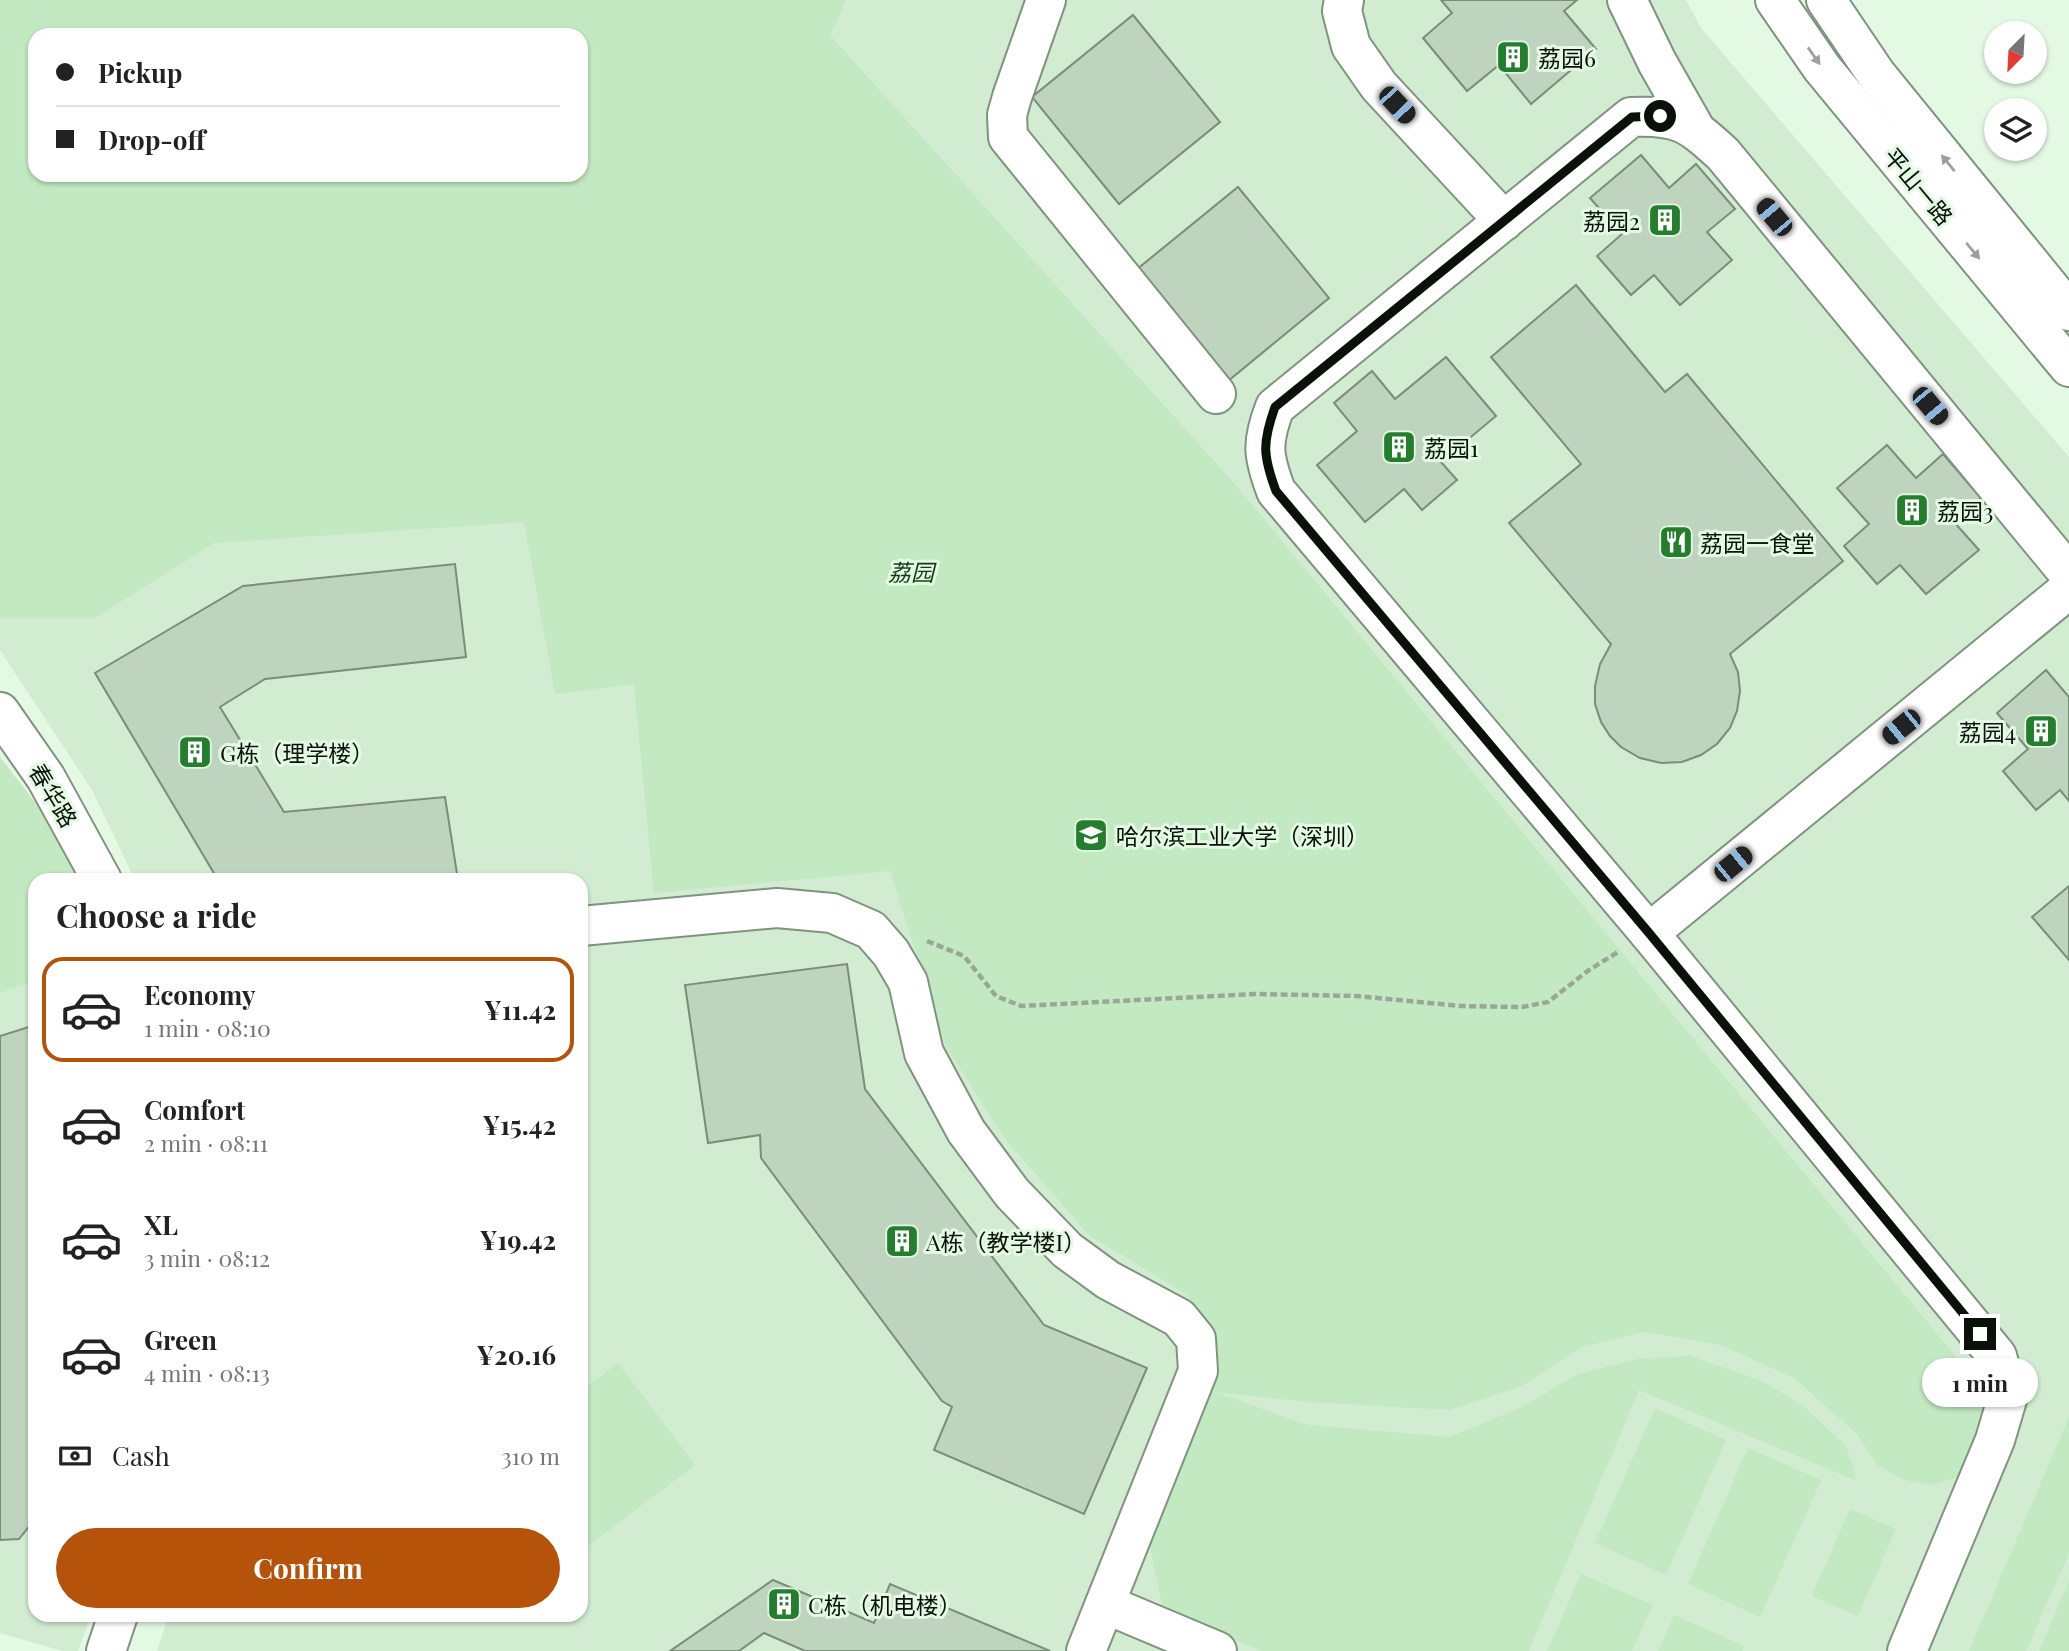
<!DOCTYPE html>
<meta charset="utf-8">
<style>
body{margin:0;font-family:"Playfair Display","Noto Sans SC",serif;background:#f6f6f6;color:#222;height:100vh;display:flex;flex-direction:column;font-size:26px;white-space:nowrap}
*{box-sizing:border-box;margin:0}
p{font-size:23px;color:#767676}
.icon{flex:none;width:38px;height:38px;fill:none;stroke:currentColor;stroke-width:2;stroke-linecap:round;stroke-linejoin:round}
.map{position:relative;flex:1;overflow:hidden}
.drawer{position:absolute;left:28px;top:873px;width:560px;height:749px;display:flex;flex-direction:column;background:#fff;border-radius:21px;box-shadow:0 2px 5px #0004}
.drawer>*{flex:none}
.guide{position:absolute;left:28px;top:28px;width:560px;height:154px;border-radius:21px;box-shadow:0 2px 5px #0004;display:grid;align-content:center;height:154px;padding:0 28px;background:#fff}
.needle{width:46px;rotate:204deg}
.fabs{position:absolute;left:1984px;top:21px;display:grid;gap:14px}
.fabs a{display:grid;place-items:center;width:63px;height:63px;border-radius:50%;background:#fff;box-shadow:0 2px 5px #0004;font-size:35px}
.end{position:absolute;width:32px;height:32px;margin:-16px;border:9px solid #0a1109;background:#fff;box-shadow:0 0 0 4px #fff}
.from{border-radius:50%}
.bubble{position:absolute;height:49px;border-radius:24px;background:#fff;box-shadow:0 2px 5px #0004;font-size:23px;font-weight:700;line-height:49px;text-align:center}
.car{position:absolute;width:21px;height:42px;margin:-21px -10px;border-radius:9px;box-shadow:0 0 5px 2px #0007;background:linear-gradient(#222 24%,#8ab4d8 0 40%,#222 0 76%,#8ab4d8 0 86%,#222 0)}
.guide b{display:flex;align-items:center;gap:24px;height:66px;font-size:26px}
.guide b+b{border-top:2px solid #e0e0e0}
.guide i{width:18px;height:18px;background:#222}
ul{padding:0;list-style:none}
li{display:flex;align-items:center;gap:21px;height:105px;margin:0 14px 10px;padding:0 14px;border:4px solid transparent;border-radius:21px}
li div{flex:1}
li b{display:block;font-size:26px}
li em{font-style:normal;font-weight:700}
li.selected{border-color:#b45309}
li>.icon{width:63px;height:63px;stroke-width:1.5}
h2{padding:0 28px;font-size:32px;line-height:84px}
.pay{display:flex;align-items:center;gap:18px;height:77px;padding:0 28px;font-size:26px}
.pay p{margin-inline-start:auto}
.button{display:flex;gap:14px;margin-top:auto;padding:14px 28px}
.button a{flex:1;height:80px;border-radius:42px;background:#b45309;color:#fff;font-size:28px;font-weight:700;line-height:80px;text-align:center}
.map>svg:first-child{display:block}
</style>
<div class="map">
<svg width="2069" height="1651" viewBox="0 0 2069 1651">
<rect width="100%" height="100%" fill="#e3f9e3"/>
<g fill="#d1ecd1" fill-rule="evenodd">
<path d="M0,0H1686L1701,28L2069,457V1651H157L169,1615H581V880H135L92,790L0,650ZM35,35H581V175H35Z"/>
<polygon points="35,981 35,1615 91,1615 78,1651 63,1651 0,1633 0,993"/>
</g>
<g fill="#c2e9c2" fill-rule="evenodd">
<path d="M0,0H846L830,35L1234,483L1990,1398L1983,1445L1960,1476L1933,1485L1904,1480L1878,1466L1857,1434L1794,1378L1721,1345L1644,1332L1582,1347L1522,1386L1450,1410L1310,1402L1214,1392L1308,1425L1449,1437L1520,1408L1578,1374L1637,1359L1690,1356L1762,1381L1803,1406L1846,1446L1857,1481L1639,1390L1529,1651H1262L1163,1610L1149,1540L1210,1391L1189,1296L1089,1235L1005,1139L946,1047L890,871L654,893L634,684L555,694L524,522L214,543L95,618H0ZM35,35H581V175H35Z"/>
<polygon points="0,757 38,806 80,880 35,880 35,981 0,993"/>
<polygon points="618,1363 695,1465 581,1551 581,1391"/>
<polygon points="1655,1408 1726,1440 1666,1575 1595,1543"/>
<polygon points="2069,1417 2069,1553 2026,1651 1969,1651"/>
<polygon points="1748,1448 1821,1480 1760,1617 1688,1584"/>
<polygon points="1850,1509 1896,1529 1858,1616 1812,1596"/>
<polygon points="1581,1574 1653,1605 1632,1651 1547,1651"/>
<polygon points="2069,1581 2069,1651 2039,1651"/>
<polygon points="1674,1615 1744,1646 1742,1651 1658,1651"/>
</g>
<g fill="#bfd4bf" stroke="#7a8d79" stroke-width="2">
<polygon points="1441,0 1577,0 1564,11 1596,49 1531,104 1499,65 1467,91 1423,38 1452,13"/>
<polygon points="1133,15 1220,122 1119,204 1032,97"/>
<polygon points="1641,155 1669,188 1696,164 1735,209 1707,232 1732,260 1680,305 1654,275 1631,295 1597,256 1622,234 1590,198"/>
<polygon points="1238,187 1329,298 1228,381 1136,270"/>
<polygon points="1576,285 1665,392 1687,374 1843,561 1730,654 1738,672 1740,691 1737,711 1730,728 1717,744 1701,755 1682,762 1661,763 1640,758 1621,747 1610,736 1601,722 1595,704 1595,686 1600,664 1611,644 1509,523 1581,464 1491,357"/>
<polygon points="1446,357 1496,416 1441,462 1457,480 1422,510 1404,489 1365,522 1317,465 1357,431 1334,403 1372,371 1395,399"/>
<polygon points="1887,445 1916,478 1943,454 1981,498 1954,522 1979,550 1926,594 1900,565 1877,584 1844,546 1869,524 1837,488"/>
<polygon points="455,564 466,657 265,679 220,707 284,812 445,797 458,880 218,880 95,673 243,586"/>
<polygon points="2046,670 2069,697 2069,801 2060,790 2036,810 2003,771 2028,749 1997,713"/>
<polygon points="2069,886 2069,960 2032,917"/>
<polygon points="847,964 865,1089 1044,1325 1147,1368 1084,1514 934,1450 952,1407 942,1401 761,1158 760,1135 708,1143 685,985"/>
<polygon points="35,1025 35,1519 19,1539 0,1540 0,1036"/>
<polygon points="773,1580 874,1623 890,1584 1050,1651 805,1651 764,1633 739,1651 670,1651"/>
</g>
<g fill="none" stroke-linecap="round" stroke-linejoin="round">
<g stroke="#7f937f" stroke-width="42">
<g id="minor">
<polyline points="1046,0 1012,97 1007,115 1008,137 1216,394"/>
<polyline points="1344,0 1342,11 1351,46 1379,86 1504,221"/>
<polyline points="1627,0 1657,62 1694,127"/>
<polyline points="1775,0 1822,68 2069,367"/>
<polyline points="1826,0 1876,74 2069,311"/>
<polyline points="0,712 46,778 102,880"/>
<polyline points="581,926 777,908 832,913 871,930 891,953 908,982 924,1053 966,1131 1012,1193 1067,1250 1108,1280 1179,1318 1196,1339 1198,1371 1086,1651"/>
<polyline points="1649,933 2069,589"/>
<polyline points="1105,1604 1217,1651"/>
<polyline points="106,1651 118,1615"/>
<path d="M1907,1651L1995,1440L2008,1396L1997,1356L1649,933L1276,491C1263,456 1261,443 1275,407L1631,117C1679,115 1689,123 1723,154L2069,574"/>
</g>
</g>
<polyline stroke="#98a897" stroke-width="4.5" stroke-dasharray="7 3.5" stroke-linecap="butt" points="927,941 964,956 996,996 1021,1006 1255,994 1357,996 1461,1006 1522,1007 1548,1002 1589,970 1618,952"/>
<use href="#minor" stroke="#fff" stroke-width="38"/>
</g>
<defs><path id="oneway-solid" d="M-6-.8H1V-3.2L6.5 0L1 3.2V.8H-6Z" transform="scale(1.75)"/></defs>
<g fill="#9da09d">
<use href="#oneway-solid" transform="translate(1814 56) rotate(55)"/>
<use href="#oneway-solid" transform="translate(1948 163) rotate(-129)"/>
<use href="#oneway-solid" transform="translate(1973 251) rotate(50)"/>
</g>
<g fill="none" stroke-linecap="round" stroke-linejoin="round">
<path stroke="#0a1109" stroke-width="9" d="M1660,116L1632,117L1275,407C1262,443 1263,456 1276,491L1649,933L1980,1334"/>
</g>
<defs>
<g id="building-square" transform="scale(1.75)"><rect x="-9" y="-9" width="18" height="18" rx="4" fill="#257e2d" stroke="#e3f9e3"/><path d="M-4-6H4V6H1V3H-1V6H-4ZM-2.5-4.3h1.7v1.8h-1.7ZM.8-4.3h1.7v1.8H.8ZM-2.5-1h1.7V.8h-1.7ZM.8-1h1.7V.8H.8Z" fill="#fff"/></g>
<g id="restaurant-square" transform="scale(1.75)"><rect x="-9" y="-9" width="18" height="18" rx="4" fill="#257e2d" stroke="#e3f9e3"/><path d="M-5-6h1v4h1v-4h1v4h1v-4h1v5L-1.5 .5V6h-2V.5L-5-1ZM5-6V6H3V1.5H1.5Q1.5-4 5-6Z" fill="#fff"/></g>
<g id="university-square" transform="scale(1.75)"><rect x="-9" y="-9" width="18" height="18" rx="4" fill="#257e2d" stroke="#e3f9e3"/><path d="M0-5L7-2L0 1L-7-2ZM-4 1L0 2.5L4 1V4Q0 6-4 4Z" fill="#fff"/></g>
</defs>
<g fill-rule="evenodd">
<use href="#building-square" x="1513" y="57"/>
<use href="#building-square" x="1665" y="220"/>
<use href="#building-square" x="1399" y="447"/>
<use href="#building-square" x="1912" y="510"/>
<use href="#restaurant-square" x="1676" y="542"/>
<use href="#building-square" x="2041" y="731"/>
<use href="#building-square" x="195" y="752"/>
<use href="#university-square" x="1091" y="835"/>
<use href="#building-square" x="902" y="1241"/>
<use href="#building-square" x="784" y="1604"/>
</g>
<g text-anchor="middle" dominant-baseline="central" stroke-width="6" stroke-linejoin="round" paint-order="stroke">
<g font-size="23" fill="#0a1109" stroke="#e3f9e3" text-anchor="start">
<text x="1538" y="57">荔园6</text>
<text x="1640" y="220" text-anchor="end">荔园2</text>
<text x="1424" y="447">荔园1</text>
<text x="1937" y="510">荔园3</text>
<text x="1700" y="542">荔园一食堂</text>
<text x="2016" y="731" text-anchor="end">荔园4</text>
<text x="220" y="752">G栋（理学楼）</text>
<text x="1116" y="835">哈尔滨工业大学（深圳）</text>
<text x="926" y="1241">A栋（教学楼I）</text>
<text x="808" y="1604">C栋（机电楼）</text>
</g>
<g font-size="23" fill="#0a1109" stroke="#e3f9e3">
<text transform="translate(1919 186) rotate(50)">平山一路</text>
<text transform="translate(54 795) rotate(59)">春华路</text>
</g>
<g font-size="23" font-style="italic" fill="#103b13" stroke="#e3f9e3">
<text x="911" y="571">荔园</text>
</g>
</g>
</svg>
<div class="fabs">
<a><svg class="needle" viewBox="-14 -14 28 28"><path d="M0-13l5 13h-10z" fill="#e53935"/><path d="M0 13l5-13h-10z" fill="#767676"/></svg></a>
<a><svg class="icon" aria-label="layers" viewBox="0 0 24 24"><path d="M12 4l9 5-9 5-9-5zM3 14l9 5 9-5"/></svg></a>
</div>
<i class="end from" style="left:1660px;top:116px"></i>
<i class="end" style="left:1980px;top:1334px"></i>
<div class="bubble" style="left:1922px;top:1358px;width:116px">1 min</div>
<i class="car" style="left:1397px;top:105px;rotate:137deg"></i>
<i class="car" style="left:1774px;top:217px;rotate:320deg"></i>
<i class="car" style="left:1930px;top:406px;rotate:140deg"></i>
<i class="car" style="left:1901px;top:727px;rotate:231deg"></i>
<i class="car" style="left:1733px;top:864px;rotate:51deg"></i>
<div class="guide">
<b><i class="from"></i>Pickup</b>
<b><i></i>Drop-off</b>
</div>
<section class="drawer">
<h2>Choose a ride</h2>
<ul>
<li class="selected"><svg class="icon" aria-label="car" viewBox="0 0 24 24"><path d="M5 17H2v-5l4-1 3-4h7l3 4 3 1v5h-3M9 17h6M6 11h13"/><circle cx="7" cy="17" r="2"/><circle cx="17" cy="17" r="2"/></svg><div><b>Economy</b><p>1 min · 08:10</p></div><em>¥11.42</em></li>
<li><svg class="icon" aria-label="car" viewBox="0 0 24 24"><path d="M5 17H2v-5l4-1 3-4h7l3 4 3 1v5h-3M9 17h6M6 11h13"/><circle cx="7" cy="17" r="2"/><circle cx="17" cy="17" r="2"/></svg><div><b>Comfort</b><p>2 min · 08:11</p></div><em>¥15.42</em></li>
<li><svg class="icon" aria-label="car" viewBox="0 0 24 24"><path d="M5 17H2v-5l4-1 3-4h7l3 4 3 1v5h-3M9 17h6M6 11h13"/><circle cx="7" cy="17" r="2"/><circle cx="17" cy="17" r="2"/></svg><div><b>XL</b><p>3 min · 08:12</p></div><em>¥19.42</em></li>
<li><svg class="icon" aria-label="car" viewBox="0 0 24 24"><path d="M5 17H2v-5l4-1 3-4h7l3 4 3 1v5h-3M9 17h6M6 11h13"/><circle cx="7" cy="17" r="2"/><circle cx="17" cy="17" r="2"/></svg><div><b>Green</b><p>4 min · 08:13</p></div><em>¥20.16</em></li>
</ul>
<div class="pay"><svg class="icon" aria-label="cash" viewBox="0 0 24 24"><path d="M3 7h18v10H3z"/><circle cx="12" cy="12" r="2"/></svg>Cash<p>310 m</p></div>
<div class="button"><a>Confirm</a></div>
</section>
</div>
